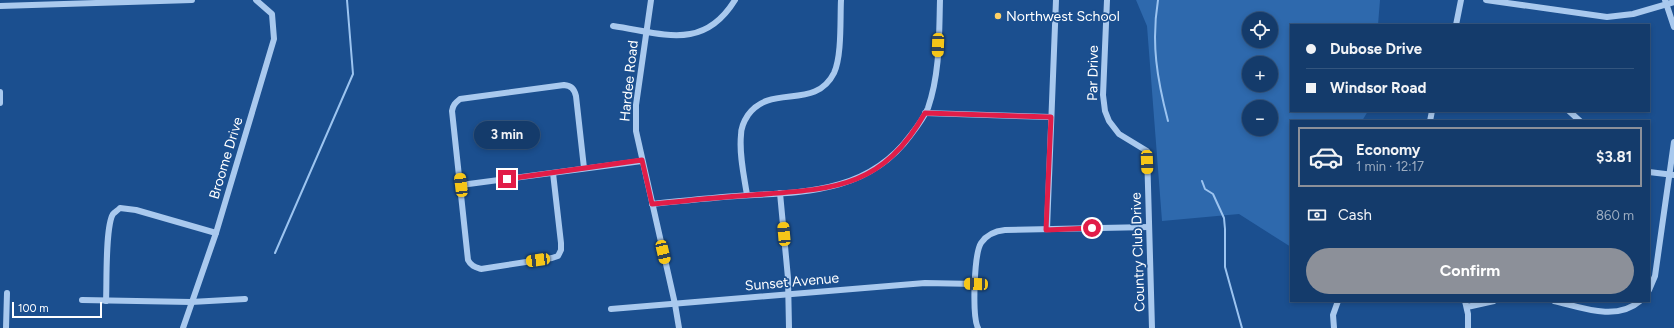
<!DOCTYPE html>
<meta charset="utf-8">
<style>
body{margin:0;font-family:Figtree,sans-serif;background:#214673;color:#f1f3f6;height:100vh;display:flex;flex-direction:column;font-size:15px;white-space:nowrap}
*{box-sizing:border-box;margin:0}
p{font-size:13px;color:#9dadc1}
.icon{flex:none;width:22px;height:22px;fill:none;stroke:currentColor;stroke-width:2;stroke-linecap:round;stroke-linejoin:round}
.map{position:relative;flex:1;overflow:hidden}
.drawer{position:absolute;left:1290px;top:120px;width:360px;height:182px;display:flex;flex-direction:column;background:#143b6b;border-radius:0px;box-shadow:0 2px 6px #0003,0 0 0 1px #33557e}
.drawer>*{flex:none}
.banner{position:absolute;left:1290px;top:24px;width:360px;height:88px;border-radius:0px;box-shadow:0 2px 6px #0003,0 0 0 1px #33557e;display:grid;align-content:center;height:88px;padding:0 16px;background:#143b6b}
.buttons{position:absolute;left:1242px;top:12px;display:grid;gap:8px}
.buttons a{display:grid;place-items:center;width:36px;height:36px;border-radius:50%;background:#143b6b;box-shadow:0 2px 6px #0003,0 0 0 1px #33557e;font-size:20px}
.scale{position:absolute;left:12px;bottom:10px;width:90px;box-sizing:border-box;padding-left:4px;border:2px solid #fff;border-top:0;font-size:11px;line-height:14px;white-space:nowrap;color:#fff;-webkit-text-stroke:3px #1b4f8f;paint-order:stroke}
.end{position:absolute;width:18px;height:18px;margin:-9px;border:5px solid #e11d48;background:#fff;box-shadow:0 0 0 2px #fff}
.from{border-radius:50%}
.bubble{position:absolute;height:28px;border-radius:14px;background:#143b6b;box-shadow:0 2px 6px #0003,0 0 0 1px #33557e;font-size:13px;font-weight:700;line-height:28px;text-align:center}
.car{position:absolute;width:12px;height:24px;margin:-12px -6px;border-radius:5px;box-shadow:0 0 3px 1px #0007;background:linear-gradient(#f5c518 24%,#345 0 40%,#f5c518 0 76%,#345 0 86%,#f5c518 0)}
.banner b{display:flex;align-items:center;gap:14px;height:38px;font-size:15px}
.banner b+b{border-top:1px solid #33557e}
.banner i{width:10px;height:10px;background:#f1f3f6}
ul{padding:7px 0 0;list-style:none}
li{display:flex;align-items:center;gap:12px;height:60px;margin:0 8px 6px;padding:0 8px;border:2px solid transparent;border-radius:0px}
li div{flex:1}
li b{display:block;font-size:15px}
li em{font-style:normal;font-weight:700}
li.current{border-color:#8c9099}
li>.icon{width:36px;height:36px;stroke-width:1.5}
.pay{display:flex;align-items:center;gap:10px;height:44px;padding:0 16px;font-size:15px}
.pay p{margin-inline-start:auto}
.cta{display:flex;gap:8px;margin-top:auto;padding:8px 16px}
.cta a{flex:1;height:46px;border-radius:24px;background:#8c9099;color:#fff;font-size:16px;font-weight:700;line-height:46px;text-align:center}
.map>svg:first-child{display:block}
</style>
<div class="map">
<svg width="1674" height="328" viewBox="0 0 1674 328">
<rect width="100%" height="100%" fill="#1b4f8f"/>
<path fill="#2e69ad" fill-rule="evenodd" d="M1136,0H1380L1378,25H1291V111H1368L1362,121H1291V247L1239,214L1162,221L1147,26ZM1249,19H1271V41H1249ZM1249,63H1271V85H1249ZM1249,107H1271V129H1249Z"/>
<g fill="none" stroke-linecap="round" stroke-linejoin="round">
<g stroke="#9cc4f0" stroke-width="2">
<path d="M1158,0C1151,43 1157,79 1168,121"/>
<polyline points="1202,181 1205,189 1213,194 1224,218 1225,229 1225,267 1242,328"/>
<polyline points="275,253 353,74 347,0"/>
</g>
<g stroke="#a9c9ee" stroke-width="6">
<polyline points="651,0 636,105 636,131 675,304 679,328"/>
<polyline points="1107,0 1103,95 1105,111 1109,121 1119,134 1147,151 1152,328"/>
<polyline points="1486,0 1607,17 1633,14 1674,2"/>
<polyline points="1665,0 1674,27"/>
<polyline points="0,6 192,0"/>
<polyline points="1456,25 1461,0"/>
<path d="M613,26C662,33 703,52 735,0"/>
<polyline points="0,92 0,103"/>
<polyline points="1569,111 1580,121"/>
<polyline points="925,113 1051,117"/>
<polyline points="1430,121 1432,111"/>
<polyline points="1649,172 1674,175"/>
<path d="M553,173L561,243V250L558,256L552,258L481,269C475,267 471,266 468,260L452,111C453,105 455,103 460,99L564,85C571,86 574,88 576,96L584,168"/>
<polyline points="461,185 642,161"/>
<polyline points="780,193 788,278 789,328"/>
<path d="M747,195C744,176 739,154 741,135C741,128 744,121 748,115C771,83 815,111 834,73C842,56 840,19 841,0"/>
<path d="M652,204C680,201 709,198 737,196C802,192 867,194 910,136C917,127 924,118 928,108C940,73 939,36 940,0"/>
<polyline points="1047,229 1056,0"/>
<polyline points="1649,290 1655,276 1674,142"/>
<polyline points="82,300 191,302 245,299"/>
<path d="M106,301C107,283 105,227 113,214C115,212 118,210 120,208L136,210L216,233"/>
<polyline points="1465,301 1468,314 1468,328"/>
<path d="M1554,301C1580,307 1616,322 1640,301"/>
<polyline points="1467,307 1494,301"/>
<polyline points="611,309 925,283 976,284"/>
<polyline points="6,328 7,293"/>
<polyline points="183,328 216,233 274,39 272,14 256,0"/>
<path d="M978,328C972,316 974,254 981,243C987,234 995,231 1005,230L1149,227"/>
<polyline points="1334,328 1333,315 1338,301"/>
</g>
</g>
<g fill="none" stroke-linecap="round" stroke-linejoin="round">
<path stroke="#e11d48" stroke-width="5" d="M507,179L642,160L652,204C685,201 719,197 752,195C832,189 881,190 925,113L1051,117L1046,230L1092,228"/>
</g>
<circle fill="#ffd166" stroke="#1b4f8f" stroke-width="1.5" cx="998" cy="16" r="4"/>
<g text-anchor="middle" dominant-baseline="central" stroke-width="3.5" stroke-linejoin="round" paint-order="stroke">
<g font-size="14" fill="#fff" stroke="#1b4f8f" text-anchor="start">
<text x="1006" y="16">Northwest School</text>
</g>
<g font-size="14" fill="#fff" stroke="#1b4f8f">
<text transform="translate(1093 73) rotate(-89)">Par Drive</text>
<text transform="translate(629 81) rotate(-84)">Hardee Road</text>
<text transform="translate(226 158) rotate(-73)">Broome Drive</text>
<text transform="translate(1138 252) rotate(-92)">Country Club Drive</text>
<text transform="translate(792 282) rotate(-5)">Sunset Avenue</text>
</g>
</g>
</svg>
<div class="buttons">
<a><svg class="icon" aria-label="locate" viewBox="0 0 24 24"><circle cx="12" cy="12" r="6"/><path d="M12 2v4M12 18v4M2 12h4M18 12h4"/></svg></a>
<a>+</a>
<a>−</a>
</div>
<div class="scale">100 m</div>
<i class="end from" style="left:1092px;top:228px"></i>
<i class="end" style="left:507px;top:179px"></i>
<div class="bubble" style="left:474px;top:121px;width:66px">3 min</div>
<i class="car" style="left:938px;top:45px;rotate:182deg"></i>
<i class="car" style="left:1147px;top:162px;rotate:178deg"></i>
<i class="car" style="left:461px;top:185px;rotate:353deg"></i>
<i class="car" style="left:784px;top:234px;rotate:355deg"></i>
<i class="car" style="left:663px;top:252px;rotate:167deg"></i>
<i class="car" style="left:538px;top:260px;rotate:262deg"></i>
<i class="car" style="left:976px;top:284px;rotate:272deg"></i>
<div class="banner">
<b><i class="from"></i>Dubose Drive</b>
<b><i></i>Windsor Road</b>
</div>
<section class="drawer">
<ul>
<li class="current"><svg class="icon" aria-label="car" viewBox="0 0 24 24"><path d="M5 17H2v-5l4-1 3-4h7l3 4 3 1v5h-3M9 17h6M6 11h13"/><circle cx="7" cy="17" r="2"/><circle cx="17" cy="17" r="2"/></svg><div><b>Economy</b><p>1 min · 12:17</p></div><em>$3.81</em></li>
</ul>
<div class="pay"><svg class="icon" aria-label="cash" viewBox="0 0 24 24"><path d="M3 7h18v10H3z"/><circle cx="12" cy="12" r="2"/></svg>Cash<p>860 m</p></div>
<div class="cta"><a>Confirm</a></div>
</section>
</div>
